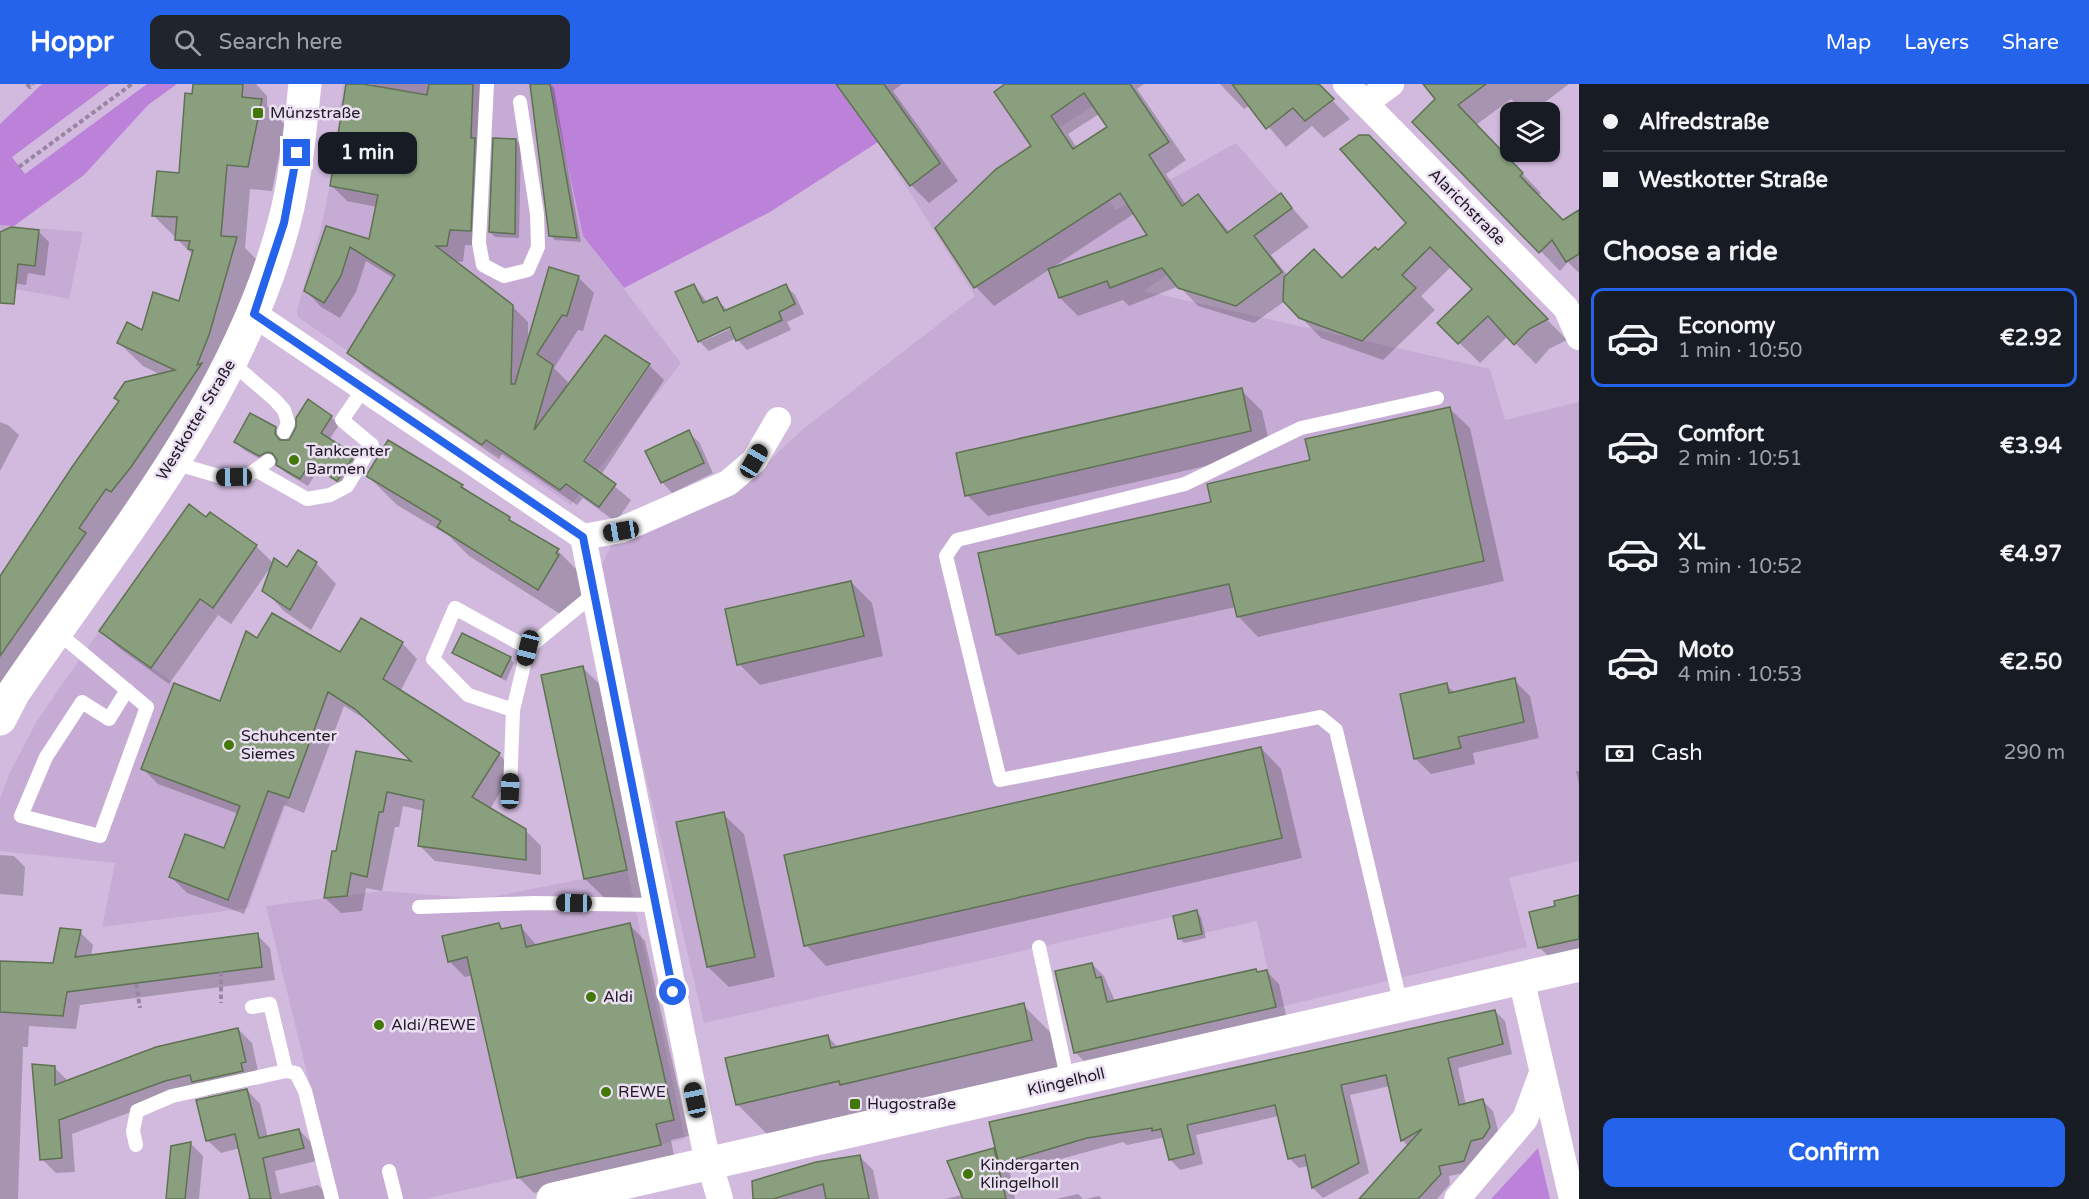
<!DOCTYPE html>
<meta charset="utf-8">
<style>
body{margin:0;font-family:"Varela Round",sans-serif;background:#20242c;color:#f1f3f6;height:100vh;display:flex;flex-direction:column;font-size:22px;white-space:nowrap}
*{box-sizing:border-box;margin:0}
p{font-size:20px;color:#9ea1a6}
.icon{flex:none;width:33px;height:33px;fill:none;stroke:currentColor;stroke-width:2;stroke-linecap:round;stroke-linejoin:round}
.map{position:relative;flex:1;overflow:hidden}
.side{display:flex;flex-direction:column;background:#171b24;width:510px}
.side>*{flex:none}
.banner{display:grid;align-content:center;height:132px;padding:0 24px;background:#171b24}
.controls{position:absolute;left:1500px;top:18px;display:grid;gap:12px}
.controls a{display:grid;place-items:center;width:60px;height:60px;border-radius:12px;background:#171b24;box-shadow:0 2px 4px #0004;font-size:30px}
.end{position:absolute;width:27px;height:27px;margin:-14px;border:8px solid #2563eb;background:#fff;box-shadow:0 0 0 3px #fff}
.from{border-radius:50%}
.bubble{position:absolute;height:42px;border-radius:12px;background:#171b24;box-shadow:0 2px 4px #0004;font-size:20px;font-weight:700;line-height:42px;text-align:center}
.car{position:absolute;width:18px;height:36px;margin:-18px -9px;border-radius:8px;box-shadow:0 0 4px 2px #0007;background:linear-gradient(#222 24%,#8ab4d8 0 40%,#222 0 76%,#8ab4d8 0 86%,#222 0)}
.banner b{display:flex;align-items:center;gap:21px;height:57px;font-size:22px}
.banner b+b{border-top:2px solid #363941}
.banner i{width:15px;height:15px;background:#f1f3f6}
ul{padding:0;list-style:none}
li{display:flex;align-items:center;gap:18px;height:99px;margin:0 12px 9px;padding:0 12px;border:3px solid transparent;border-radius:12px}
li div{flex:1}
li b{display:block;font-size:22px}
li em{font-style:normal;font-weight:700}
li.current{border-color:#2563eb}
li>.icon{width:54px;height:54px;stroke-width:1.5}
h2{padding:0 24px;font-size:27px;line-height:72px}
.pay{display:flex;align-items:center;gap:15px;height:66px;padding:0 24px;font-size:22px}
.pay p{margin-inline-start:auto}
.primary-button{display:flex;gap:12px;margin-top:auto;padding:12px 24px}
.primary-button a{flex:1;height:69px;border-radius:12px;background:#2563eb;color:#fff;font-size:24px;font-weight:700;line-height:69px;text-align:center}
header{display:flex;align-items:center;gap:36px;box-sizing:border-box;height:84px;padding:0 30px;background:#2563eb;color:#fff}
header strong{font-size:28px}
nav{display:flex;gap:33px;margin-inline-start:auto;font-size:21px}
.search{width:420px;height:54px;background:#20242c;display:flex;align-items:center;gap:15px;box-sizing:border-box;padding:0 21px;border-radius:12px;color:#9ea1a6;font-size:22px}
main{display:flex;flex:1;min-height:0}
.map>svg:first-child{display:block}
</style>
<header>
<strong>Hoppr</strong>
<div class="search"><svg class="icon" aria-label="search" viewBox="0 0 24 24"><circle cx="10" cy="10" r="6"/><path d="M15 15l6 6"/></svg>Search here</div>
<nav><a>Map</a><a>Layers</a><a>Share</a></nav>
</header>
<main>
<div class="map">
<svg width="1579" height="1115" viewBox="0 0 1579 1115">
<rect width="100%" height="100%" fill="#d1badd"/>
<g fill="#c6acd4">
<polygon points="343,0 550,0 583,152 681,279 571,421 298,233 297,226 321,144 331,96"/>
<polygon points="835,0 1126,0 1059,44 1116,126 1236,59 1280,110 1144,207 1490,285 1505,336 1579,318 1579,777 1509,794 1527,863 1276,924 1257,837 1178,855 1172,833 704,939 598,489 613,457 748,397 802,346 975,212 878,58"/>
<polygon points="0,141 83,148 69,215 0,202"/>
<polygon points="99,547 174,599 311,653 248,824 102,843 115,779 0,767 0,715 9,690 37,637"/>
<polygon points="627,786 685,1055 426,1115 338,1115 266,822 382,807 482,815"/>
</g>
<g fill="#bc82d9">
<polygon points="42,0 110,0 12,73 25,90 147,0 177,0 148,21 84,91 14,142 0,141 0,40"/>
<polygon points="550,0 835,0 878,58 770,128 624,204 583,152"/>
<polygon points="1538,1064 1550,1115 1491,1115"/>
</g>
<g fill="#0003" fill-rule="evenodd">
<polygon points="210,0 256,0 267,12 267,22 285,41 272,107 250,105 245,164 260,179 233,276 0,631 0,494 161,291 143,282 118,258 143,248 180,219 193,171 153,131 180,90 194,12"/>
<path d="M348,0L372,3V0H489L486,67L490,71L486,162L465,161L463,178L453,177L512,222L528,238V258L578,193L594,209L583,247L578,246L554,284L568,298L566,305L649,281L664,296L601,391L631,416L616,438L583,414L577,421L502,370L499,375L365,284L349,269L395,195L366,177L356,208L340,234L321,223L306,207L327,144L370,157L377,123L347,117L331,101ZM646,282H650L581,384L578,383Z"/>
<polygon points="544,0 550,0 554,4 581,158 555,156 550,151"/>
<polygon points="836,0 902,0 893,7 958,97 929,119 911,101"/>
<path d="M1007,0H1144L1137,5L1186,76L1166,90L1186,121L1198,112L1230,149L1281,111L1309,143L1271,171L1288,192L1343,196L1408,139L1389,74L1567,256L1549,265L1536,280L1508,252L1480,279L1439,239L1474,205L1452,182L1421,212L1435,226L1383,276L1321,254L1285,217L1254,239L1198,222L1179,202L1129,222L1123,216L1078,232L1060,214L1149,152L1135,129L994,222L976,203L937,144L1034,62ZM1099,30L1109,44L1077,64L1068,50Z"/>
<polygon points="1220,0 1317,0 1350,35 1324,54 1312,42 1286,63 1250,21 1244,25"/>
<polygon points="1431,0 1569,0 1532,28 1524,28 1511,15 1476,41 1541,109 1538,112 1563,138 1579,128 1579,189 1568,178 1560,187 1415,38 1437,15"/>
<polygon points="516,56 521,61 519,154 495,153 490,148"/>
<polygon points="39,148 49,158 45,192 28,189 26,201 0,197 0,149"/>
<path d="M694,201L707,218L716,214L728,227L786,202L795,211L804,230L787,238L791,246L747,266L736,254L709,267L699,257ZM736,239L737,242L701,258V255Z"/>
<polygon points="1241,306 1262,327 1271,367 988,432 967,411"/>
<polygon points="1449,324 1470,344 1504,497 1258,553 1238,532 1236,523 1018,571 997,551 1312,377"/>
<polygon points="331,333 339,341 329,356 362,381 345,404 318,386 308,402 286,389 277,381 278,376 268,379 244,366 236,358 275,345 284,353 284,359"/>
<polygon points="0,338 8,341 19,351 0,387"/>
<polygon points="688,348 699,358 713,389 672,409 662,398"/>
<polygon points="368,392 462,402 518,443 558,467 587,496 588,502 568,535 469,472 449,452 397,421"/>
<polygon points="206,435 256,462 274,480 288,486 316,479 336,500 311,546 284,527 264,506 272,481 231,540 218,531 169,600 119,564 101,547"/>
<polygon points="851,498 872,519 883,572 760,601 739,580"/>
<polygon points="258,557 341,570 402,559 417,575 400,608 499,670 514,686 490,725 525,746 541,762 541,791 435,777 419,761 424,727 403,722 399,743 395,743 382,807 366,804 362,827 341,829 325,814 358,669 414,680 373,640 344,622 304,729 284,721 244,830 187,809 171,793 225,766 239,730 158,700 143,685 220,619"/>
<polygon points="454,569 510,574 514,579 506,597"/>
<polygon points="583,584 613,613 655,815 615,824 585,795"/>
<polygon points="1514,596 1530,612 1539,654 1473,669 1475,680 1431,690 1415,674 1446,601 1455,609"/>
<polygon points="1261,664 1281,685 1302,774 826,882 806,861"/>
<polygon points="1576,687 1579,687 1579,700"/>
<polygon points="723,730 744,750 775,893 729,903 708,883"/>
<polygon points="0,771 14,772 25,783 23,812 0,810"/>
<polygon points="1579,818 1579,867 1550,874 1539,863"/>
<polygon points="1196,828 1201,833 1206,854 1184,859 1179,854"/>
<polygon points="499,841 504,846 521,843 537,862 630,841 645,857 689,1052 671,1056 675,1076 534,1109 518,1093 473,891 465,893 449,877"/>
<polygon points="80,848 93,861 91,872 257,851 270,864 275,896 80,921 76,945 29,942 28,963 23,963 18,1115 0,1115 0,879 54,880"/>
<polygon points="1092,880 1104,892 1115,917 1214,894 1255,886 1259,889 1267,888 1279,900 1287,935 1087,980 1075,968"/>
<polygon points="1023,921 1053,951 1061,986 767,1050 737,1020 827,952 839,964"/>
<polygon points="1495,927 1505,937 1512,970 1458,984 1466,1021 1483,1017 1493,1027 1500,1054 1494,1064 1481,1067 1474,1087 1449,1092 1450,1100 1437,1115 1361,1115 1409,1063 1402,1056 1390,1002 1350,1011 1369,1089 1323,1114 1313,1104 1309,1082 1299,1084 1289,1074 1279,1032 1196,1051 1203,1080 1180,1086 1170,1075 1166,1056 1161,1054 1127,1061 1123,1058 1010,1089 1015,1115 945,1115 962,1111 994,1066 998,1070"/>
<polygon points="238,945 252,959 259,992 254,993 256,1001 208,1012 201,1005 179,1010 72,1050 75,1088 56,1089 42,1075 55,984 68,997"/>
<polygon points="247,1006 260,1020 268,1054 299,1046 312,1059 316,1077 275,1087 280,1110 318,1101 332,1115 246,1115 251,1113 240,1064 221,1069 207,1056"/>
<polygon points="190,1059 203,1072 199,1115 168,1115"/>
<polygon points="860,1073 873,1086 879,1115 754,1115"/>
<polygon points="1078,1110 1083,1115 1056,1115"/>
<polygon points="1099,1112 1102,1115 1085,1115"/>
</g>
<g fill="#8a9f7d" stroke="#5e7252" stroke-width="1.5" fill-rule="evenodd">
<polygon points="193,0 243,0 242,13 262,15 248,83 227,81 221,152 237,153 209,251 197,281 202,279 131,383 111,408 106,405 79,444 86,449 0,572 0,492 72,383 119,317 114,314 125,298 175,286 117,259 127,238 142,246 153,208 179,217 193,166 188,165 190,157 175,156 177,133 152,132 157,87 179,89 185,9 192,10"/>
<polygon points="346,0 363,0 427,11 429,0 473,0 471,54 475,54 471,147 450,146 447,162 436,162 513,221 511,300 515,300 549,183 579,192 567,232 562,231 537,270 553,281 534,346 605,251 650,280 584,377 616,400 599,423 566,400 560,406 486,356 482,361 347,269 395,191 350,163 341,192 324,219 304,207 326,142 369,155 378,111 330,102"/>
<polygon points="530,0 550,0 577,154 549,152"/>
<polygon points="836,0 884,0 940,79 910,102"/>
<path d="M1005,0H1130L1169,58L1149,71L1182,122L1198,110L1227,149L1281,109L1292,124L1254,152L1282,188L1236,222L1178,204L1162,184L1110,204L1107,197L1059,214L1048,185L1147,151L1120,109L974,204L935,144L996,85L1031,62L994,8ZM1084,9L1107,43L1073,65L1051,32Z"/>
<polygon points="1232,0 1319,0 1334,15 1305,37 1293,24 1266,45"/>
<polygon points="1423,0 1486,0 1458,21 1523,89 1520,92 1563,136 1579,126 1579,170 1566,178 1552,156 1539,169 1412,38 1435,15"/>
<polygon points="1359,51 1369,51 1548,235 1529,245 1514,261 1488,232 1458,260 1437,239 1472,205 1430,163 1402,191 1416,204 1362,257 1299,234 1283,217 1284,193 1314,165 1342,194 1375,163 1378,166 1406,139 1340,65"/>
<polygon points="493,54 516,55 515,150 489,148"/>
<polygon points="11,143 39,146 35,182 18,180 14,220 0,219 0,148"/>
<polygon points="694,200 703,219 717,213 724,227 786,200 795,220 779,228 782,236 736,257 730,243 698,258 675,208"/>
<polygon points="1242,304 1251,347 965,412 956,369"/>
<polygon points="308,315 332,332 321,349 355,371 337,397 310,379 300,395 276,381 277,376 272,369 267,368 259,372 234,358 250,329 276,343 275,350 280,356 289,356 296,343 296,334"/>
<polygon points="1450,323 1484,477 1237,533 1229,500 996,551 978,469 1211,418 1207,400 1310,376 1305,355"/>
<polygon points="689,346 704,379 661,399 645,367"/>
<polygon points="388,356 463,401 461,403 510,433 509,436 559,465 556,469 559,471 538,506 437,443 441,437 366,392"/>
<polygon points="189,420 206,433 210,428 257,461 213,524 200,515 151,584 99,547"/>
<polygon points="298,466 317,478 290,526 262,507 274,474 287,483"/>
<polygon points="851,497 864,552 737,581 725,525"/>
<polygon points="272,529 340,568 361,534 403,558 383,595 500,669 472,713 526,745 526,776 418,762 424,716 387,708 383,728 379,728 367,793 351,789 347,812 324,814 332,767 336,767 356,667 411,677 355,625 328,608 289,714 268,707 228,816 169,793 185,750 224,764 240,722 141,685 174,599 220,617 246,547 257,554"/>
<polygon points="462,549 511,573 501,593 452,569"/>
<polygon points="583,582 627,786 584,795 541,591"/>
<polygon points="1515,594 1524,638 1458,653 1461,664 1414,675 1400,610 1447,599 1449,609"/>
<polygon points="1261,663 1282,754 804,862 784,771"/>
<polygon points="724,728 755,873 707,883 676,738"/>
<polygon points="1579,811 1579,855 1538,864 1529,828 1555,822 1554,817"/>
<polygon points="1197,826 1202,850 1178,855 1173,832"/>
<polygon points="499,839 501,845 521,841 526,863 630,839 674,1036 656,1040 661,1061 517,1094 467,873 448,878 442,852"/>
<polygon points="60,844 81,846 75,873 258,849 262,883 67,908 63,932 0,928 0,877 53,879"/>
<polygon points="1092,879 1096,894 1101,893 1107,918 1256,885 1257,888 1267,886 1276,923 1074,969 1055,887"/>
<polygon points="1024,919 1032,956 840,1001 839,997 736,1021 725,974 828,951 831,964"/>
<polygon points="1495,926 1503,960 1448,974 1459,1021 1483,1015 1490,1043 1483,1054 1471,1057 1464,1077 1439,1082 1441,1090 1418,1115 1359,1115 1422,1045 1401,1057 1386,991 1341,1001 1359,1079 1312,1104 1305,1071 1288,1075 1275,1021 1187,1041 1194,1070 1169,1076 1161,1045 1152,1047 1152,1044 1087,1054 999,1080 989,1038"/>
<polygon points="238,944 246,978 241,979 243,987 192,998 190,991 165,997 59,1036 62,1074 40,1076 32,980 55,982 55,1001 156,963"/>
<polygon points="247,1005 259,1054 299,1045 304,1064 263,1074 271,1115 250,1115 235,1050 206,1057 196,1016"/>
<polygon points="191,1058 185,1115 166,1115 171,1062"/>
<polygon points="994,1064 1006,1115 963,1115 947,1077"/>
<polygon points="860,1071 869,1115 826,1115 823,1100 773,1115 753,1115 752,1097 816,1078"/>
</g>
<g fill="none" stroke-linecap="round" stroke-linejoin="round">
<g stroke="#9785a1" stroke-width="4" stroke-dasharray="4.5 3" stroke-linecap="butt">
<polyline points="27,0 30,3 33,0"/>
<polyline points="19,83 132,0"/>
<polyline points="221,888 221,919"/>
<polyline points="136,900 140,924"/>
</g>
<g stroke="#fff" stroke-width="14">
<polyline points="487,0 479,159 483,181 504,192 528,186 538,163 537,130 520,18"/>
<polyline points="232,279 274,315 284,326 288,339 284,348"/>
<polyline points="174,379 222,393 247,392 268,377"/>
<polyline points="256,386 307,415 330,411 347,402 372,361 342,336 364,304"/>
<polyline points="56,547 147,623 100,752 21,732 46,673 82,618 109,635 127,606"/>
<polyline points="528,564 594,510"/>
<polyline points="510,707 513,626 528,564 455,524 433,575 468,611 513,626"/>
<polyline points="419,823 534,819 655,821"/>
<polyline points="1039,863 1068,998"/>
<polyline points="1401,921 1336,646 1320,633 1000,696 946,472 957,456 1185,400 1301,344 1437,314"/>
<polyline points="252,923 270,920 286,987"/>
<polyline points="136,1061 133,1047 137,1027 172,1012 286,987 296,989 305,1007 332,1115"/>
<polyline points="389,1087 396,1115"/>
</g>
<g stroke="#fff" stroke-width="26">
<polyline points="1346,0 1566,224 1579,253"/>
<polyline points="1365,19 1391,0"/>
<polyline points="254,230 583,453 621,446 728,399 754,377 778,336"/>
<polyline points="583,453 704,1060 720,1115"/>
<polyline points="1521,894 1572,1115"/>
<polyline points="1457,1115 1525,1035 1542,989"/>
</g>
<g stroke="#fff" stroke-width="33">
<path d="M0,635L14,608C115,459 237,317 284,139C296,94 300,46 305,0"/>
<polyline points="553,1115 1579,881"/>
</g>
</g>
<g fill="none" stroke-linecap="round" stroke-linejoin="round">
<polyline stroke="#2563eb" stroke-width="8" points="297,69 284,139 254,230 583,453 673,908"/>
</g>
<g fill="#427807" stroke="#ebe0f2" stroke-width="2">
<rect x="252" y="23" width="12" height="12" rx="3"/>
<circle cx="294" cy="376" r="6"/>
<circle cx="229" cy="661" r="6"/>
<circle cx="591" cy="913" r="6"/>
<circle cx="379" cy="941" r="6"/>
<circle cx="606" cy="1008" r="6"/>
<rect x="849" y="1014" width="12" height="12" rx="3"/>
<circle cx="968" cy="1090" r="6"/>
</g>
<g text-anchor="middle" dominant-baseline="central" stroke-width="5" stroke-linejoin="round" paint-order="stroke">
<g font-size="16" fill="#211926" stroke="#ebe0f2" text-anchor="start">
<text x="270" y="29">Münzstraße</text>
<text x="306" y="367">Tankcenter<tspan x="306" dy="18">Barmen</tspan></text>
<text x="241" y="652">Schuhcenter<tspan x="241" dy="18">Siemes</tspan></text>
<text x="603" y="913">Aldi</text>
<text x="391" y="941">Aldi/REWE</text>
<text x="618" y="1008">REWE</text>
<text x="867" y="1020">Hugostraße</text>
<text x="980" y="1081">Kindergarten<tspan x="980" dy="18">Klingelholl</tspan></text>
</g>
<g font-size="16" fill="#211926" stroke="#ebe0f2">
<text transform="translate(1467 123) rotate(45)">Alarichstraße</text>
<text transform="translate(196 336) rotate(-59)">Westkotter Straße</text>
<text transform="translate(1066 998) rotate(-13)">Klingelholl</text>
</g>
</g>
</svg>
<div class="controls">
<a><svg class="icon" aria-label="layers" viewBox="0 0 24 24"><path d="M12 4l9 5-9 5-9-5zM3 14l9 5 9-5"/></svg></a>
</div>
<i class="end from" style="left:673px;top:908px"></i>
<i class="end" style="left:297px;top:69px"></i>
<div class="bubble" style="left:318px;top:48px;width:99px">1 min</div>
<i class="car" style="left:754px;top:377px;rotate:30deg"></i>
<i class="car" style="left:234px;top:393px;rotate:269deg"></i>
<i class="car" style="left:621px;top:447px;rotate:261deg"></i>
<i class="car" style="left:528px;top:564px;rotate:194deg"></i>
<i class="car" style="left:510px;top:707px;rotate:2deg"></i>
<i class="car" style="left:574px;top:819px;rotate:271deg"></i>
<i class="car" style="left:695px;top:1016px;rotate:348deg"></i>
</div>
<section class="side">
<div class="banner">
<b><i class="from"></i>Alfredstraße</b>
<b><i></i>Westkotter Straße</b>
</div>
<h2>Choose a ride</h2>
<ul>
<li class="current"><svg class="icon" aria-label="car" viewBox="0 0 24 24"><path d="M5 17H2v-5l4-1 3-4h7l3 4 3 1v5h-3M9 17h6M6 11h13"/><circle cx="7" cy="17" r="2"/><circle cx="17" cy="17" r="2"/></svg><div><b>Economy</b><p>1 min · 10:50</p></div><em>€2.92</em></li>
<li><svg class="icon" aria-label="car" viewBox="0 0 24 24"><path d="M5 17H2v-5l4-1 3-4h7l3 4 3 1v5h-3M9 17h6M6 11h13"/><circle cx="7" cy="17" r="2"/><circle cx="17" cy="17" r="2"/></svg><div><b>Comfort</b><p>2 min · 10:51</p></div><em>€3.94</em></li>
<li><svg class="icon" aria-label="car" viewBox="0 0 24 24"><path d="M5 17H2v-5l4-1 3-4h7l3 4 3 1v5h-3M9 17h6M6 11h13"/><circle cx="7" cy="17" r="2"/><circle cx="17" cy="17" r="2"/></svg><div><b>XL</b><p>3 min · 10:52</p></div><em>€4.97</em></li>
<li><svg class="icon" aria-label="car" viewBox="0 0 24 24"><path d="M5 17H2v-5l4-1 3-4h7l3 4 3 1v5h-3M9 17h6M6 11h13"/><circle cx="7" cy="17" r="2"/><circle cx="17" cy="17" r="2"/></svg><div><b>Moto</b><p>4 min · 10:53</p></div><em>€2.50</em></li>
</ul>
<div class="pay"><svg class="icon" aria-label="cash" viewBox="0 0 24 24"><path d="M3 7h18v10H3z"/><circle cx="12" cy="12" r="2"/></svg>Cash<p>290 m</p></div>
<div class="primary-button"><a>Confirm</a></div>
</section>
</main>
